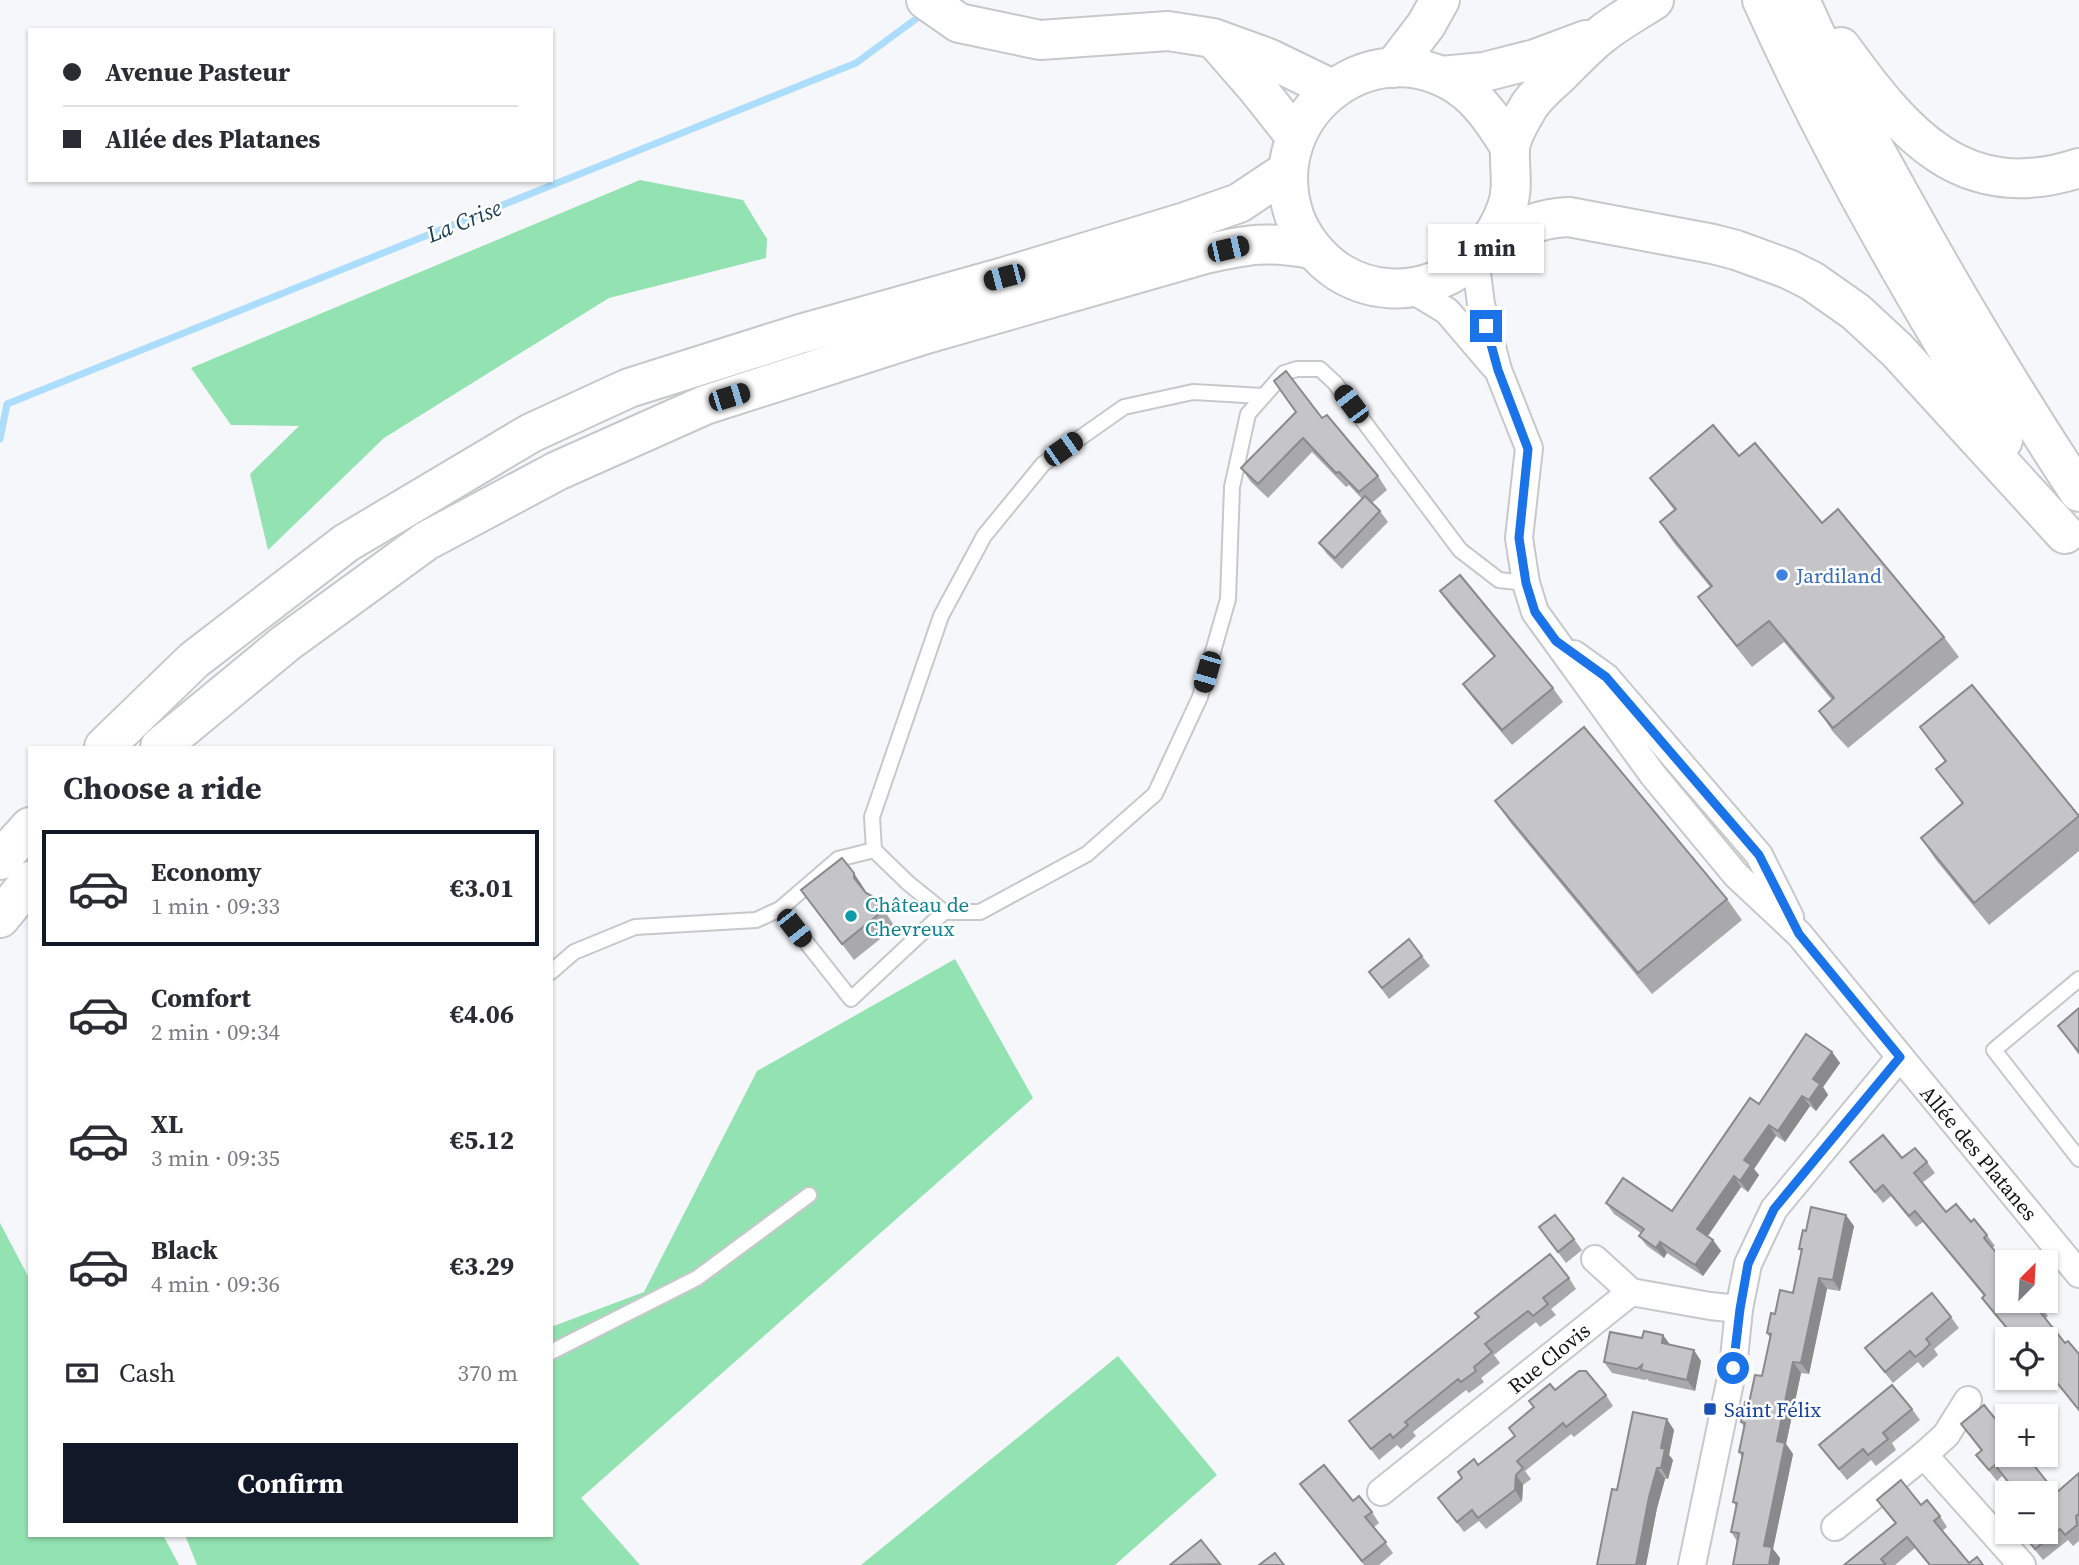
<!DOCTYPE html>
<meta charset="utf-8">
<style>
body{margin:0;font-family:"Source Serif 4",serif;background:#f2f2f3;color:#2b2b33;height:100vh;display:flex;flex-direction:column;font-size:26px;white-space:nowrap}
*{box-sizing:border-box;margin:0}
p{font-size:23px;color:#7c7c81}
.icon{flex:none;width:38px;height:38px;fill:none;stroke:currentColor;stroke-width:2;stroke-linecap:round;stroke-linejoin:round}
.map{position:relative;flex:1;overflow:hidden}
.sheet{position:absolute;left:28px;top:746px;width:525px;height:791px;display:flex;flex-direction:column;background:#fff;border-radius:0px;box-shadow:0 2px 5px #0004}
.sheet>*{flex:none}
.banner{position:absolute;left:28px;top:28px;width:525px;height:154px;border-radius:0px;box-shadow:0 2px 5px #0004;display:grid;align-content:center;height:154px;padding:0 35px;background:#fff}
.needle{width:46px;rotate:24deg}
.buttons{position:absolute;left:1995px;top:1250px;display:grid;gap:14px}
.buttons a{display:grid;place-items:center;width:63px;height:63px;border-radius:0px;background:#fff;box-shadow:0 2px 5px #0004;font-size:35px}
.end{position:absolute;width:32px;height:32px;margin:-16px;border:9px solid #1a73e8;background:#fff;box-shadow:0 0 0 4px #fff}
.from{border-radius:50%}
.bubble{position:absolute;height:49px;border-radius:0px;background:#fff;box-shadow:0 2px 5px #0004;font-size:23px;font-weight:700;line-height:49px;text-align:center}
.car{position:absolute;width:21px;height:42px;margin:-21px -10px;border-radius:9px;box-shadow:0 0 5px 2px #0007;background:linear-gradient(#222 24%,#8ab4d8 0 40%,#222 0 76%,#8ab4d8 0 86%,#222 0)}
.banner b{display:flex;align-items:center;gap:24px;height:66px;font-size:26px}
.banner b+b{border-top:2px solid #e1e1e2}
.banner i{width:18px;height:18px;background:#2b2b33}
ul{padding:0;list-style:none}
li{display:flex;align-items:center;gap:21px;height:116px;margin:0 14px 10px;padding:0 21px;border:4px solid transparent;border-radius:0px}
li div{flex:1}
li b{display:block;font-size:26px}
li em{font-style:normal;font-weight:700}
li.current{border-color:#111827}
li>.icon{width:63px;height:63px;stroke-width:1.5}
h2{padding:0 35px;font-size:32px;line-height:84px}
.pay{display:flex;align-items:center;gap:18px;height:77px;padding:0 35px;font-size:26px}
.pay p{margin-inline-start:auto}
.primary-button{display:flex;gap:14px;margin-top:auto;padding:14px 35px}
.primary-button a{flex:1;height:80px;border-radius:0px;background:#111827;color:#fff;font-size:28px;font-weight:700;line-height:80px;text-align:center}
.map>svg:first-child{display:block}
</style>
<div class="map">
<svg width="2079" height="1565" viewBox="0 0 2079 1565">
<rect width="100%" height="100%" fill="#f6f7fa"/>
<g fill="#93e2b1">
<polygon points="640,180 743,200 767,239 766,258 609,298 384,438 268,550 250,474 299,426 231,425 191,368"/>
<polygon points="955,959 1033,1098 581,1498 640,1565 197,1565 185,1535 551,1535 551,1327 644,1292 757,1071"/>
<polygon points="0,1223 30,1280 30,1535 163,1535 179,1565 0,1565"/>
<polygon points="1118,1356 1217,1475 1115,1565 861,1565"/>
</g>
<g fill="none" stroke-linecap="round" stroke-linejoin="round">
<polyline stroke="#acddfc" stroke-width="7" points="0,439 7,404 856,63 924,13"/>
<g stroke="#c7c8cb" stroke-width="18">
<g id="lane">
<polyline points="1263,396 1193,392 1124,407 1043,464 984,536 941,616 872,817 874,850 908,883 944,912 980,912 1087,854 1155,794 1200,697 1228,599 1232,487 1248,414 1284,373 1297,369 1320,369 1335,383 1460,550 1499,580 1526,583"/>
<polyline points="874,850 838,859 780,909 851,999 944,912"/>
<polyline points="551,972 574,952 635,927 756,920 780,909"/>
<polyline points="2079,979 1994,1050 2079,1159"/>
<polyline points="551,1352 697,1278 809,1195"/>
</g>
</g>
<g stroke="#c7c8cb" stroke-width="30">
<g id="street">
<polyline points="1475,258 1481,304 1498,370 1529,448 1519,538 1526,583 1535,612 1653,775 1736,875 1799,934 2079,1274"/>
<polyline points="1409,288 1447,311 1494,366"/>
<polyline points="1574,654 1606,677 1759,855 1790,917"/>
<polyline points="1595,1259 1631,1292"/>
<polyline points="1924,1455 1946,1435 1968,1400"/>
<polyline points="1381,1492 1631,1292 1710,1306 1739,1309"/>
<polyline points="1835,1527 1924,1455 2022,1565"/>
<polyline points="1692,1565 1733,1368 1739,1309 1748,1264 1774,1209 1900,1057"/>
</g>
</g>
<g stroke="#c7c8cb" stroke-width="42">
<g id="secondary">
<polyline points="926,0 959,23 1040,40 1168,31 1213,38 1268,58 1332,89"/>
<polyline points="1217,42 1257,88 1295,136"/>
</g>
</g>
<g stroke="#c7c8cb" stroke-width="42">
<g id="primary">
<polyline points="1441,76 1484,72 1535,59 1586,40"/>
<path d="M1510,147C1498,128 1485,107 1467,92C1380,23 1260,110 1294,215C1302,238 1319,259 1339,272C1403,312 1484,275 1507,207C1514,187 1509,169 1510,149C1511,135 1522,118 1529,106C1537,94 1549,84 1559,75C1572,62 1586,47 1601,35C1617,22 1637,11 1654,0"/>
</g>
</g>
<g stroke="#c7c8cb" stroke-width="42">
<g id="highway">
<path d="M1762,0C1830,152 1914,298 2003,440"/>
<path d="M1800,0C1832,74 1871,143 1910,213C1963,308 2019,401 2079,492"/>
<path d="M1841,47C1904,134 1963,206 2079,168"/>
<polyline points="1393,68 1426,25 1440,0"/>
<path d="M1481,252C1511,233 1533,218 1569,217L1713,244L1736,250L1788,269L1812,281L1856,312L1897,350L2065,534"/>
<polyline points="104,747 194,660 346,543 531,433 629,388 800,334 1004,277 1185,222 1239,203 1287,171"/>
<path d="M160,747L286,643L426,541L557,471L705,405L926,334L1205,254C1249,244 1267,241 1312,249"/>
<polyline points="0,860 30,827"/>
<polyline points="0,918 30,881"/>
</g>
</g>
<use href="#lane" stroke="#fff" stroke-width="14"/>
<use href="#street" stroke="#fff" stroke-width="26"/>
<use href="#secondary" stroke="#fff" stroke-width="38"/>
<use href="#primary" stroke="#fff" stroke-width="38"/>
<use href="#highway" stroke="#fff" stroke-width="38"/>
</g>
<g fill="#a9a9ab">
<polygon points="1322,418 1378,476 1387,490 1372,503 1380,511 1388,522 1342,569 1327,554 1319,543 1362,499 1349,485 1346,487 1312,452 1268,498 1251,482 1241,468"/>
<polygon points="1739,456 1822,523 1944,637 1959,657 1848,748 1833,732 1819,711 1832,700 1784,642 1752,667 1713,618 1698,597 1711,588 1674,543 1660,522 1674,510 1650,478"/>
<polygon points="1440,591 1553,688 1563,702 1512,745 1473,698 1463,684 1494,657 1450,605"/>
<polygon points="1920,727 2079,816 2079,851 1989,925 1936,860 1921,838 1962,804 1936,769 1945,762"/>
<polygon points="1495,801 1727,899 1742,920 1652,994 1510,822"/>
<polygon points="801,890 865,890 866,893 884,910 895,927 854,960"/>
<polygon points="1422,956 1430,966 1389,999 1369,972"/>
<polygon points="2079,1008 2079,1055 2058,1026"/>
<polygon points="1832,1052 1840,1063 1823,1087 1828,1095 1816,1111 1810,1106 1785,1142 1776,1136 1754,1169 1759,1175 1748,1192 1741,1187 1708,1236 1713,1240 1721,1251 1703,1276 1667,1253 1664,1258 1647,1246 1639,1236 1641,1233 1614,1214 1606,1203 1672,1211 1759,1104"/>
<polygon points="1902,1158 1927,1162 1935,1173 1922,1183 1946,1212 1971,1222 1987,1235 1995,1246 1992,1248 2007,1267 2005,1269 2007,1300 2040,1305 2048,1316 2046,1318 2065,1343 2079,1354 2079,1411 2046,1371 2046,1339 2015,1339 1990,1309 1982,1298 1984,1296 1923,1222 1916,1227 1891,1196 1883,1203 1850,1162"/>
<polygon points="1854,1226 1840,1291 1827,1289 1809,1374 1801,1373 1786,1444 1793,1454 1773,1549 1780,1558 1779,1565 1733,1565 1737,1541 1731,1532 1736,1506 1733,1502 1742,1457 1739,1452 1744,1427 1741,1422 1762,1376 1770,1338 1767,1333 1775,1314 1793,1293 1802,1253 1799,1249 1806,1231"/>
<polygon points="1539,1227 1574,1239 1582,1250 1566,1263"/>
<polygon points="1569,1278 1576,1289 1551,1309 1556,1315 1540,1327 1536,1322 1494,1355 1500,1363 1481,1378 1484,1382 1469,1393 1466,1390 1413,1432 1416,1436 1401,1449 1397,1445 1379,1460 1349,1421"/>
<polygon points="1951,1317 1959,1328 1934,1349 1938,1355 1923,1368 1918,1362 1893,1383 1865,1348"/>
<polygon points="1663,1335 1670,1345 1701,1361 1695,1391 1649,1381 1647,1379 1645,1380 1612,1373 1604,1362 1642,1338"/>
<polygon points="1555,1390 1606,1395 1613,1406 1574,1437 1571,1434 1525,1471 1531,1479 1523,1485 1522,1501 1486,1529 1479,1521 1464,1532 1438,1498 1515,1436 1509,1428 1534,1407 1529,1401"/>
<polygon points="1912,1409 1920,1420 1892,1443 1896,1450 1876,1466 1871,1460 1847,1480 1819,1445"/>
<polygon points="1961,1424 2056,1493 2079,1473 2079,1541 2073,1546 2068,1540 2043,1560 2020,1531 2046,1493 2016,1493 2002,1476 1997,1481 1976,1455 1981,1451"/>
<polygon points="1674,1430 1669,1455 1673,1460 1668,1479 1665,1479 1657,1508 1646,1565 1597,1565 1617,1490"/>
<polygon points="1300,1484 1353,1501 1372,1512 1379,1523 1374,1527 1393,1553 1379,1565 1364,1565"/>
<polygon points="1877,1500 1921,1505 1940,1516 1947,1527 1942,1531 1969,1563 1983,1565 1929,1565 1915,1548 1895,1565 1844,1565 1895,1523"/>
</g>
<g fill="#8a898b">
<polygon points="854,873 865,890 866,895 854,878"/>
<polygon points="1832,1052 1840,1063 1823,1087 1828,1095 1816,1111 1809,1100 1813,1079"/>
<polygon points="1802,1096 1810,1106 1785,1142 1778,1131"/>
<polygon points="1769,1125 1776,1136 1754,1169 1759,1175 1748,1192 1740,1181 1744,1160"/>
<polygon points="1734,1176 1741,1187 1705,1240 1697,1229"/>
<polygon points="1846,1215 1854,1226 1840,1291 1833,1280"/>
<polygon points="1713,1240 1721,1251 1703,1276 1695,1265"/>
<polygon points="1660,1242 1667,1253 1664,1258 1656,1248"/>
<polygon points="1819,1278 1827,1289 1809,1374 1801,1363"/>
<polygon points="1663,1335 1671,1346 1662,1343"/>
<polygon points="1694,1350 1701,1361 1695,1391 1687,1380"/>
<polygon points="1793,1362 1801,1373 1786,1444 1793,1454 1773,1549 1780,1558 1779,1565 1769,1565 1764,1546 1777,1441"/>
<polygon points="1667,1419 1674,1430 1669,1455 1673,1460 1668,1479 1661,1468 1661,1448"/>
<polygon points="1657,1468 1665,1479 1657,1508 1646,1565 1636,1565 1649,1497"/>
<polygon points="1516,1475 1523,1485 1522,1501 1515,1490"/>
</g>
<g fill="#c5c4c7" stroke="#8a898b" stroke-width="2">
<polygon points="1286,371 1322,418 1327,415 1378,476 1359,492 1339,472 1336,473 1303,438 1258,484 1241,468 1296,412 1274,381"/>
<polygon points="1713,425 1739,456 1755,443 1822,523 1838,509 1944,637 1833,728 1819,711 1834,698 1769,621 1737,646 1698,597 1712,586 1660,522 1676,509 1650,478"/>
<polygon points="1365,496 1380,511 1335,558 1319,543"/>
<polygon points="1460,575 1553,688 1502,730 1463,684 1495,656 1440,591"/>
<polygon points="1972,685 2079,816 1974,903 1921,838 1963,803 1936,769 1946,761 1920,727"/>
<polygon points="1584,727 1727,899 1638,973 1495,801"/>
<polygon points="842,858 854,873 854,878 866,893 872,896 884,910 842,944 801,890"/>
<polygon points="1409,939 1422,956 1382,988 1369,972"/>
<polygon points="2079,1008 2079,1052 2058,1026"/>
<polygon points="1806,1034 1832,1052 1813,1079 1820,1084 1809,1100 1802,1096 1778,1131 1769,1125 1744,1160 1751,1165 1740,1181 1734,1176 1697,1229 1713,1240 1695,1265 1660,1242 1656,1248 1639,1236 1644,1229 1606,1203 1623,1178 1672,1211 1750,1098 1759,1104"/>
<polygon points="1883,1135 1902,1158 1915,1148 1927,1162 1914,1173 1946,1212 1956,1204 1971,1222 1974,1219 1987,1235 1984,1238 1999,1256 1996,1259 2007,1272 2007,1300 2036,1300 2040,1305 2037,1308 2065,1343 2068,1341 2079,1354 2079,1410 2046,1369 2046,1339 2016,1339 1982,1298 1985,1295 1915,1211 1909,1216 1883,1185 1875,1192 1850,1162"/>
<polygon points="1811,1207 1846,1215 1833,1280 1819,1278 1801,1363 1793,1362 1777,1441 1785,1443 1764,1546 1772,1547 1769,1565 1733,1565 1739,1533 1731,1532 1737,1503 1733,1502 1743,1453 1739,1452 1745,1423 1741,1422 1745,1402 1749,1403 1755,1375 1762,1376 1771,1334 1767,1333 1771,1313 1775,1314 1780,1290 1793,1293 1802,1249 1799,1249 1801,1239 1803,1230 1806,1231"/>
<polygon points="1555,1215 1574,1239 1558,1252 1539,1227"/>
<polygon points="1550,1254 1569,1278 1543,1298 1548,1304 1533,1316 1528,1311 1485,1344 1492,1352 1474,1367 1476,1371 1461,1382 1458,1379 1405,1422 1408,1425 1393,1438 1390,1434 1371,1449 1349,1421 1479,1317 1475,1313"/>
<polygon points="1932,1293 1951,1317 1926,1339 1930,1344 1923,1351 1915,1357 1910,1351 1885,1372 1865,1348"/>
<polygon points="1644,1331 1663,1335 1662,1343 1694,1350 1687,1380 1641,1370 1642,1365 1637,1369 1604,1362 1610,1332 1642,1338"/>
<polygon points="1579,1371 1586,1371 1606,1395 1566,1427 1563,1423 1517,1461 1523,1468 1516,1475 1515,1490 1478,1518 1472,1510 1457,1522 1438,1498 1462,1478 1458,1472 1474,1459 1478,1465 1515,1436 1509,1428 1534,1407 1529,1401 1550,1384 1555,1390"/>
<polygon points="1892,1385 1912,1409 1883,1433 1888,1439 1868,1455 1863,1449 1839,1469 1819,1445"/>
<polygon points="1984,1405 2007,1433 2007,1454 2025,1454 2056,1493 2079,1473 2079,1514 2076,1516 2077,1525 2065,1535 2060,1529 2035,1549 2020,1531 2046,1531 2046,1493 2017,1493 1995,1465 1989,1470 1976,1455 1982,1450 1961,1424"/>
<polygon points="1633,1412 1667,1419 1661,1448 1665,1449 1661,1468 1657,1468 1649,1497 1636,1565 1597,1565 1612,1489 1617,1490"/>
<polygon points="1324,1465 1353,1501 1359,1496 1372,1512 1365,1517 1386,1542 1362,1561 1300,1484"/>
<polygon points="1901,1480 1921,1505 1927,1500 1940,1516 1934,1521 1969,1563 1977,1557 1983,1565 1930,1565 1907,1537 1881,1559 1886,1565 1844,1565 1896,1523 1877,1500"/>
<polygon points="1201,1540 1220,1564 1170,1565"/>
<polygon points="1275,1553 1284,1565 1259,1565"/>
</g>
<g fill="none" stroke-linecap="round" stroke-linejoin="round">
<polyline stroke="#1a73e8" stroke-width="9" points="1486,326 1498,370 1528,449 1519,538 1526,583 1535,612 1556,641 1606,677 1759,855 1799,934 1900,1057 1774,1209 1748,1264 1740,1309 1733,1368"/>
</g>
<circle fill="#3f7fe0" stroke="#fff" stroke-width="2.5" cx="1782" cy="575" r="7"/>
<circle fill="#0f9aa8" stroke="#fff" stroke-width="2.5" cx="851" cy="916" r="7"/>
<rect fill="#1a4fb4" stroke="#fff" stroke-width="2.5" x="1703" y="1402" width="14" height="14" rx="3.5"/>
<g text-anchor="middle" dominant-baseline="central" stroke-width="5" stroke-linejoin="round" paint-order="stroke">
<g font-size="21" fill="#366cbe" stroke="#fff" text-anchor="start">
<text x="1796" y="575">Jardiland</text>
</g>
<g font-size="21" fill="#0d838f" stroke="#fff" text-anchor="start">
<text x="865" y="904">Château de<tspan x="865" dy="24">Chevreux</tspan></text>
</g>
<g font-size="21" fill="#141415" stroke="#fff">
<text transform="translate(1979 1153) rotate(50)">Allée des Platanes</text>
<text transform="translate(1549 1358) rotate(-39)">Rue Clovis</text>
</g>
<g font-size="21" fill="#164399" stroke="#fff" text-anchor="start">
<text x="1724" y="1409">Saint Félix</text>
</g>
<g font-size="23" font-style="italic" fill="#163c51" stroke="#fff">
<text transform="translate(464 221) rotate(-22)">La Crise</text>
</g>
</g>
</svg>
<div class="buttons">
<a><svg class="needle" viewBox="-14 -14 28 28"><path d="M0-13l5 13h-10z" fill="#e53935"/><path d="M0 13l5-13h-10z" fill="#7c7c81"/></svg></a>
<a><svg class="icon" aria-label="locate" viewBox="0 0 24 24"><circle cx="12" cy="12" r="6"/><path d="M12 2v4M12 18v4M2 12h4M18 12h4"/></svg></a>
<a>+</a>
<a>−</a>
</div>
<i class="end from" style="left:1733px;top:1368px"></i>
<i class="end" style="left:1486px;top:326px"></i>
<div class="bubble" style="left:1428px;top:224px;width:116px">1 min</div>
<i class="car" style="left:1228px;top:249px;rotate:77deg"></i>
<i class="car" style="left:1004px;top:277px;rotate:255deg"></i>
<i class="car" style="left:729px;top:397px;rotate:73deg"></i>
<i class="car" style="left:1351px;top:404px;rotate:323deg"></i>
<i class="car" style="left:1063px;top:449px;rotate:55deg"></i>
<i class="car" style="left:1207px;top:672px;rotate:196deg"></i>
<i class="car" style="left:794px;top:928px;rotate:142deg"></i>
<div class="banner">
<b><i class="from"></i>Avenue Pasteur</b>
<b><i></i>Allée des Platanes</b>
</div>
<section class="sheet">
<h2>Choose a ride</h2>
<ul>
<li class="current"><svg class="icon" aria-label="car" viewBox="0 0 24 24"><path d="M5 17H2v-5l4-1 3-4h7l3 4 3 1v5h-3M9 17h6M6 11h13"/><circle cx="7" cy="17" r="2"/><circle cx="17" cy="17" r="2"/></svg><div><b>Economy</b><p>1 min · 09:33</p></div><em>€3.01</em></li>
<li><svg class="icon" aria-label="car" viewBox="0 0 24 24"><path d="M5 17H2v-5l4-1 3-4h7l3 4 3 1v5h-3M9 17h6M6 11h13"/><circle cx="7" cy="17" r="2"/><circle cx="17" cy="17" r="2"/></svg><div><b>Comfort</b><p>2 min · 09:34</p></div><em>€4.06</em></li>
<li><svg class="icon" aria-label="car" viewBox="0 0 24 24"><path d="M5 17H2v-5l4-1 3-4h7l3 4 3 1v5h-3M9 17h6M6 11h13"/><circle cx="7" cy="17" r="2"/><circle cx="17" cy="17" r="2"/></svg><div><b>XL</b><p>3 min · 09:35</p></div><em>€5.12</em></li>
<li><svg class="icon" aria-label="car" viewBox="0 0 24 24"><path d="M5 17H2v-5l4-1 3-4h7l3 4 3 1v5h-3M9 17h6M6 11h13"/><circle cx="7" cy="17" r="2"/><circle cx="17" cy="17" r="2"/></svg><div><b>Black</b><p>4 min · 09:36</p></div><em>€3.29</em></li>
</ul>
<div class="pay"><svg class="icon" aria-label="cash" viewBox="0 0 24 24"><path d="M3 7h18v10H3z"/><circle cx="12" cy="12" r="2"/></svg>Cash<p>370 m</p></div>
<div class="primary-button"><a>Confirm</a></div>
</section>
</div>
